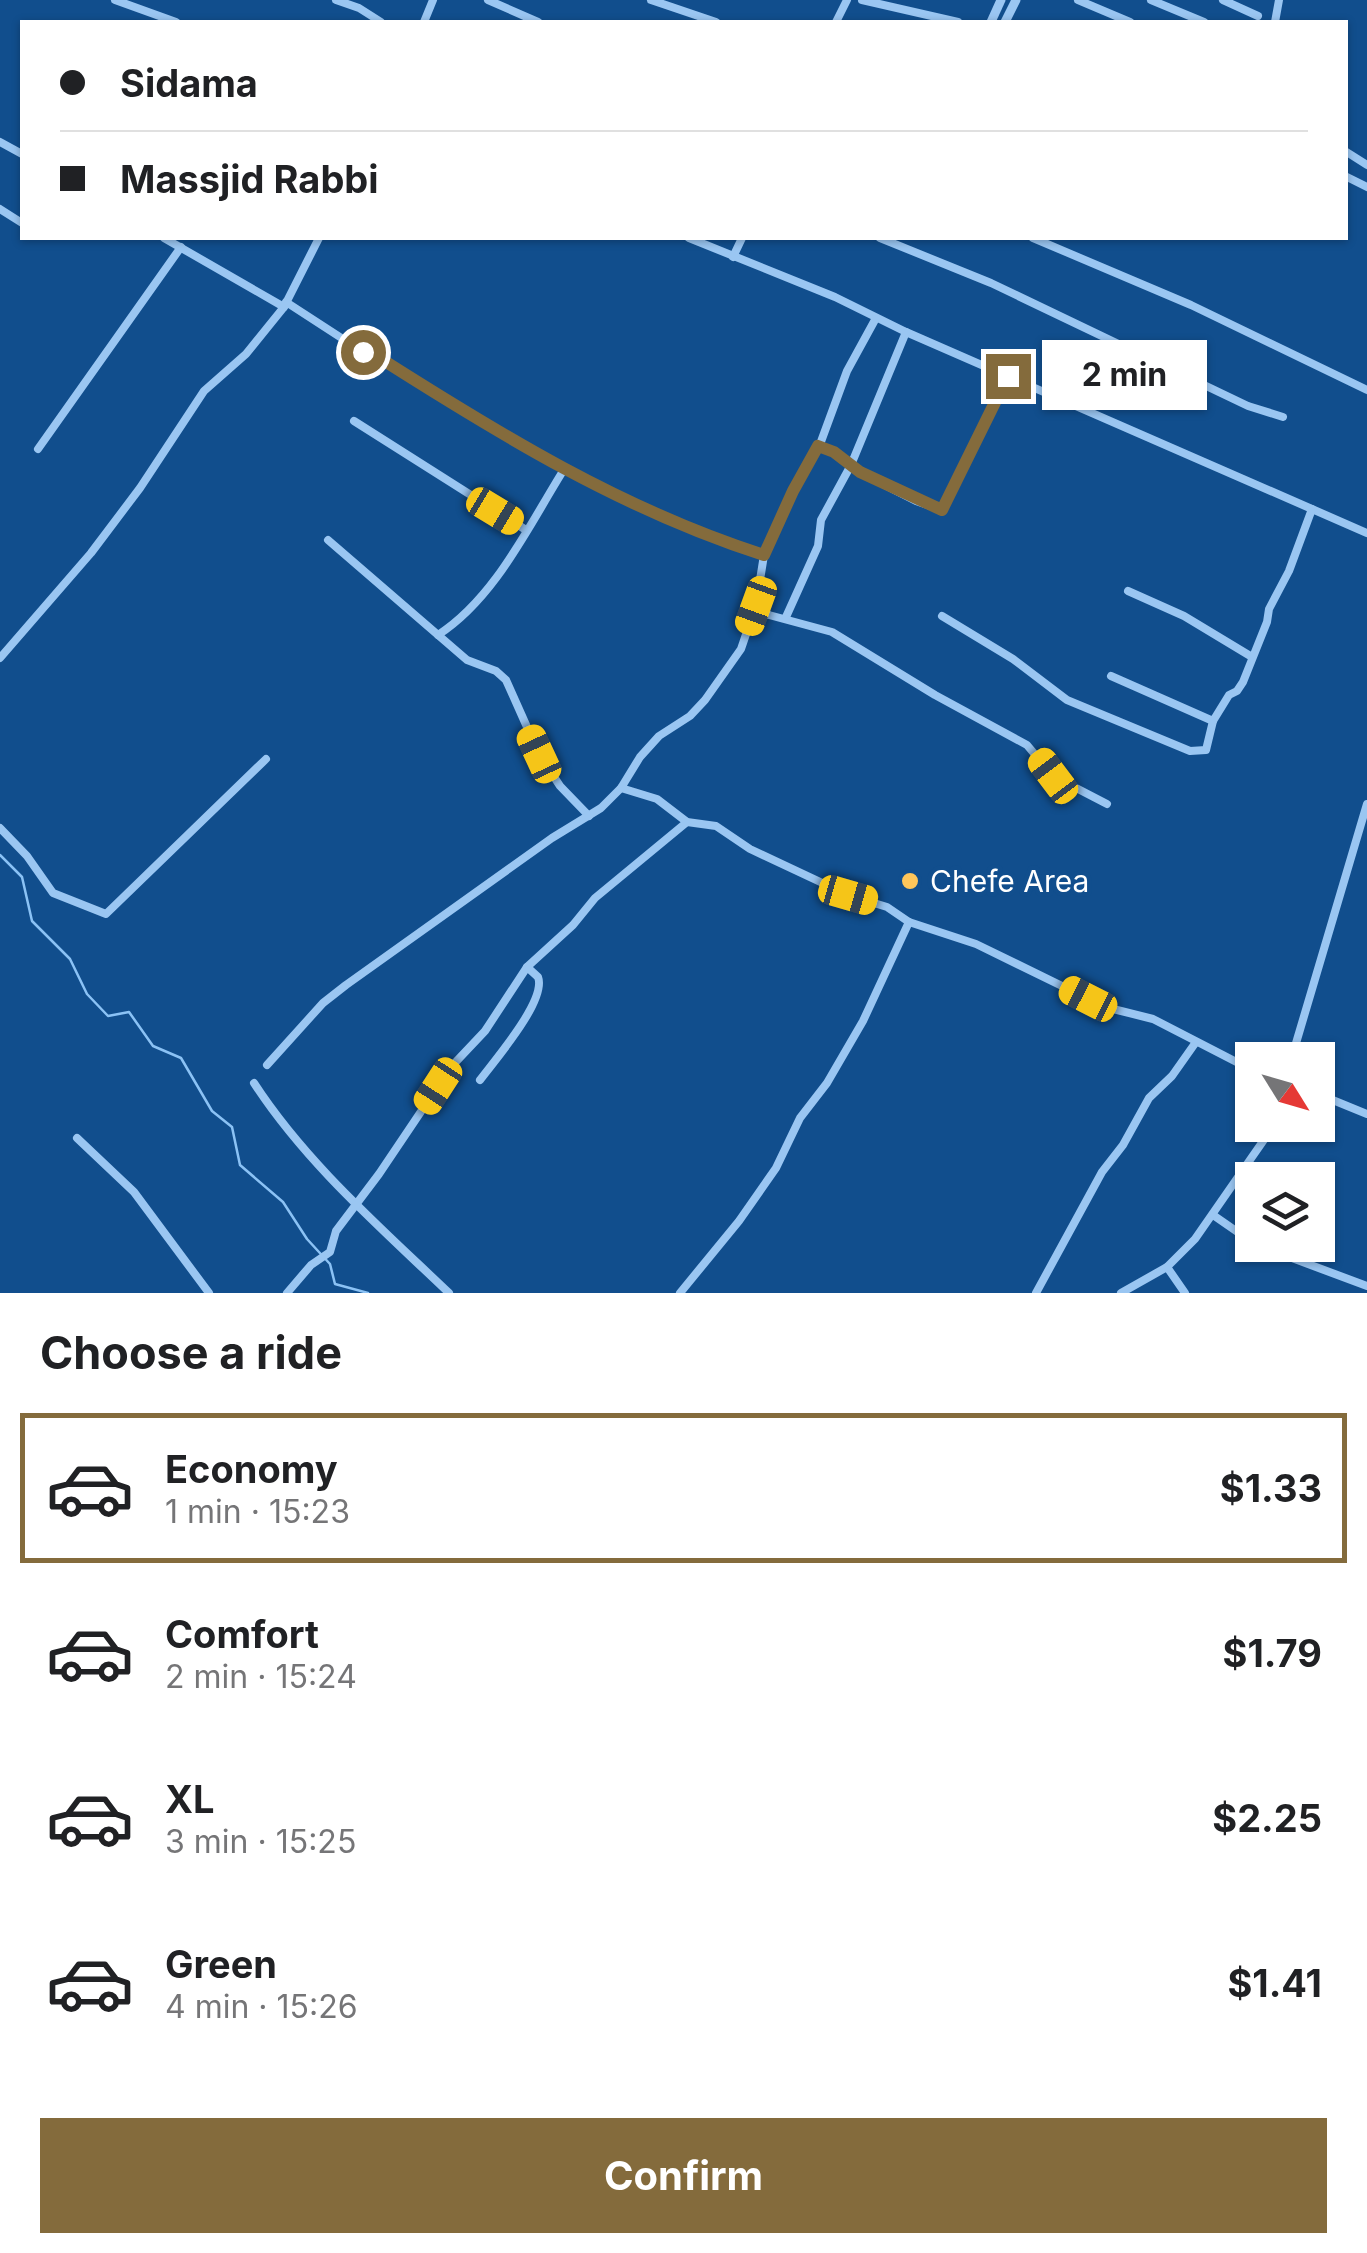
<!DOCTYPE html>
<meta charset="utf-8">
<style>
body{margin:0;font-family:Inter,sans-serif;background:#f2f2f2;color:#202124;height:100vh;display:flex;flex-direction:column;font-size:38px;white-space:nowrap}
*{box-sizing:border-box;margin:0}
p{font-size:32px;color:#757577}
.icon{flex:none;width:55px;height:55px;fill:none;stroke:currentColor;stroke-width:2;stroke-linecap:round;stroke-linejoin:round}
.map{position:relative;height:1293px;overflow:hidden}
.drawer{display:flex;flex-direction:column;background:#fff;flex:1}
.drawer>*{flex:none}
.hud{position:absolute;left:20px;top:20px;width:1328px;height:220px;border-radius:0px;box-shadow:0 2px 8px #0004;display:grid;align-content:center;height:220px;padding:0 40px;background:#fff}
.needle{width:65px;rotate:127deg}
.buttons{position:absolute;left:1235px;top:1042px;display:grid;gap:20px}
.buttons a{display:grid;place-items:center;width:100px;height:100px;border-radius:0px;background:#fff;box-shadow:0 2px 8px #0004;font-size:50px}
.end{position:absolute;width:45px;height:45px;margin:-22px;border:12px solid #846b3c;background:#fff;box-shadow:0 0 0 5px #fff}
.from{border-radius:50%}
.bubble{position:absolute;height:70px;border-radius:0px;background:#fff;box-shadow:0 2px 8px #0004;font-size:32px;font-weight:700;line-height:70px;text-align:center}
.car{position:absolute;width:30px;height:60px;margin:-30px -15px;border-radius:12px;box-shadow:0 0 8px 2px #0007;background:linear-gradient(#f5c518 24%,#345 0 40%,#f5c518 0 76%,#345 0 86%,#f5c518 0)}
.hud b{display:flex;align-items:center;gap:35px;height:95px;font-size:38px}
.hud b+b{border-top:2px solid #e0e0e0}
.hud i{width:25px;height:25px;background:#202124}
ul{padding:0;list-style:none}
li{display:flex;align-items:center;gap:30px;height:150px;margin:0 20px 15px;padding:0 20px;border:5px solid transparent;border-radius:0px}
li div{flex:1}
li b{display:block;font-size:38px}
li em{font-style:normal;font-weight:700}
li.current{border-color:#846b3c}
li>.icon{width:90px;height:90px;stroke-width:1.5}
h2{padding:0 40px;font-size:45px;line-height:120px}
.action{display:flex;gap:20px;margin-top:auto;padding:20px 40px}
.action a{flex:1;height:115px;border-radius:0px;background:#846b3c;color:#fff;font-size:40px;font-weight:700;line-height:115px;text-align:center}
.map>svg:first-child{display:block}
</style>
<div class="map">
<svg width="1367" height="1293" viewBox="0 0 1367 1293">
<rect width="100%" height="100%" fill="#114e8d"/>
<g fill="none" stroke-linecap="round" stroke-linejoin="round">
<polyline stroke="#8bc2f5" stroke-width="2.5" points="0,855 22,877 32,921 70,959 87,994 108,1016 129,1012 153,1046 181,1058 212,1111 232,1127 240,1165 283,1202 307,1239 330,1264 335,1284 368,1293"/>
<g stroke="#9ac6f2" stroke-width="8">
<polyline points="115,0 176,22"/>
<polyline points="336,0 359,8 381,22"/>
<polyline points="488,0 538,22"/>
<polyline points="651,0 716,22"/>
<polyline points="862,0 958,22"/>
<polyline points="1078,0 1130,22"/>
<polyline points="1151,0 1204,22"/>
<polyline points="1223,0 1258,16"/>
<polyline points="424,22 433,0"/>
<polyline points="836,22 847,0"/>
<polyline points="1275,22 1279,0"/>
<polyline points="0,142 22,154"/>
<polyline points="1345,151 1367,165"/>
<polyline points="1345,176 1367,187"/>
<polyline points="0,209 22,223"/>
<polyline points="164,238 284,307"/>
<polyline points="689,238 835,297 906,332 1367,533"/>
<polyline points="880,238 991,283 1248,406 1283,417"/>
<polyline points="1033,238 1191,305 1367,390"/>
<polyline points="733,257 742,238"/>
<path d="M286,302L363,352L375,355C499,435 622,509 764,555"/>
<polyline points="354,421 526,530"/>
<polyline points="819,447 834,452 859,472 916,501 942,510 1009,376"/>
<polyline points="38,449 181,247"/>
<polyline points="328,540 467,660 496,671 506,680 539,754 560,786 589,816"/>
<polyline points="1128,591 1184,616 1252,657"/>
<polyline points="756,605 769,615 832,632 935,695 1027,745 1053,776 1107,804"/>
<polyline points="942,616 1013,659 1067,700 1190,751 1206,750 1213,721"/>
<polyline points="786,617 818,546 821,520 851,465 906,332"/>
<path d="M438,635C495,598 528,527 563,471"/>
<polyline points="0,658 91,553 140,488 204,391 246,354 284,307 319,238"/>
<polyline points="1111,676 1213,721 1229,695 1237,691 1243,682 1267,622 1269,609 1289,571 1312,509"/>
<polyline points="621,788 657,799 687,822 716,826 750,849 848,895 887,907 909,922 976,944 1105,1007 1153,1019 1252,1070"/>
<polyline points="0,828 27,856 53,893 106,914 266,759"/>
<polyline points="1291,1060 1367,804"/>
<polyline points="267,1065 323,1003 346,985 552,838 601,808 621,788 640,757 659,736 690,716 705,700 741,649 756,605 764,555 793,491 819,447 847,371 876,318"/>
<path d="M480,1080C495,1060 547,1000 538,977L527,967"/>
<path d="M254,1083C306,1163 380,1227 449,1293"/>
<polyline points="1318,1094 1367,1114"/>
<polyline points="77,1138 134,1192 209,1293"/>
<polyline points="1213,1215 1252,1242"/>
<polyline points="1257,1245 1367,1286"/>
<polyline points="1167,1267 1185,1293"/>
<polyline points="287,1293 311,1265 330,1252 336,1231 379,1174 451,1067 485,1031 527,967 573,925 595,898 687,822"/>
<polyline points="680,1293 739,1221 776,1168 800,1118 827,1083 863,1021 909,922"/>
<polyline points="1036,1293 1102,1172 1123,1145 1149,1098 1172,1076 1196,1042"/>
<polyline points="1121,1293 1167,1267 1195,1239 1268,1134 1270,1125"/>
</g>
<g stroke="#9ac6f2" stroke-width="9">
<polyline points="991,22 1001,0"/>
<polyline points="1005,22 1016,0"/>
</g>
</g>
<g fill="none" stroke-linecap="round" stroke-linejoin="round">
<path stroke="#846b3c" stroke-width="12" d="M363,352L375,355C499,434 623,510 764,555L793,491L818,446L834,452L860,472L942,510L1008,376"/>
</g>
<circle fill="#ffc65a" stroke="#114e8d" stroke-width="4" cx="910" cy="881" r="10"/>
<g text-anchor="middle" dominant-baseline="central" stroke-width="9" stroke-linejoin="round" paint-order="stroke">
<g font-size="30" fill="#fff" stroke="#114e8d" text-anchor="start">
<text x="930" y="881">Chefe Area</text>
</g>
</g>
</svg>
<div class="buttons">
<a><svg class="needle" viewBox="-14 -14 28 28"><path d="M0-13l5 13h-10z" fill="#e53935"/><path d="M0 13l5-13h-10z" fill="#757577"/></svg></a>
<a><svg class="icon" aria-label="layers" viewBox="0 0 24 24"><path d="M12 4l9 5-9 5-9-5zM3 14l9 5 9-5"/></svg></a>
</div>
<i class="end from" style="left:363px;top:352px"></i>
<i class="end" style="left:1008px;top:376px"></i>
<div class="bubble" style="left:1042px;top:340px;width:165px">2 min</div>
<i class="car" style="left:495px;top:511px;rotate:121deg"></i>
<i class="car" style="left:756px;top:606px;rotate:200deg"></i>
<i class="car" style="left:539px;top:754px;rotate:335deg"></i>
<i class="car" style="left:1053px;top:776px;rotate:323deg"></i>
<i class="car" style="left:848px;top:895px;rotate:106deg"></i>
<i class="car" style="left:1088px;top:999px;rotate:297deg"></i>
<i class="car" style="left:438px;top:1086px;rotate:213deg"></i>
<div class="hud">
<b><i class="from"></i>Sidama</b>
<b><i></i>Massjid Rabbi</b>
</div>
</div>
<section class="drawer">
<h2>Choose a ride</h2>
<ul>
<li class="current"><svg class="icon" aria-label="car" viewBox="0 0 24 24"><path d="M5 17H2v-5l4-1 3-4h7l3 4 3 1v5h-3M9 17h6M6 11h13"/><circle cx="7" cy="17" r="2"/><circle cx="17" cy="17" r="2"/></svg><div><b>Economy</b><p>1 min · 15:23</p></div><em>$1.33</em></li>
<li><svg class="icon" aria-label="car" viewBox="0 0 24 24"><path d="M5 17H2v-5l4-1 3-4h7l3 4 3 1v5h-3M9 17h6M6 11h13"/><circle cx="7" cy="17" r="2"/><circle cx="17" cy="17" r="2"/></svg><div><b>Comfort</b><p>2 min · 15:24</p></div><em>$1.79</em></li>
<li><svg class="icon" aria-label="car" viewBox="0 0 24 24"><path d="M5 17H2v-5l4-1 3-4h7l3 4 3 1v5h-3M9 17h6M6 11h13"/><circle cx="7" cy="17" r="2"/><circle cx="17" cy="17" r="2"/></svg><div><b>XL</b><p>3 min · 15:25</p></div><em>$2.25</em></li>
<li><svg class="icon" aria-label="car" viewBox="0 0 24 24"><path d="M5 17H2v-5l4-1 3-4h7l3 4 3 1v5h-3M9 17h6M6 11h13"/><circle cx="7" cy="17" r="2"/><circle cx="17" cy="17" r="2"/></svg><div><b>Green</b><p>4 min · 15:26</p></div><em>$1.41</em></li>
</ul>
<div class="action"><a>Confirm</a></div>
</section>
